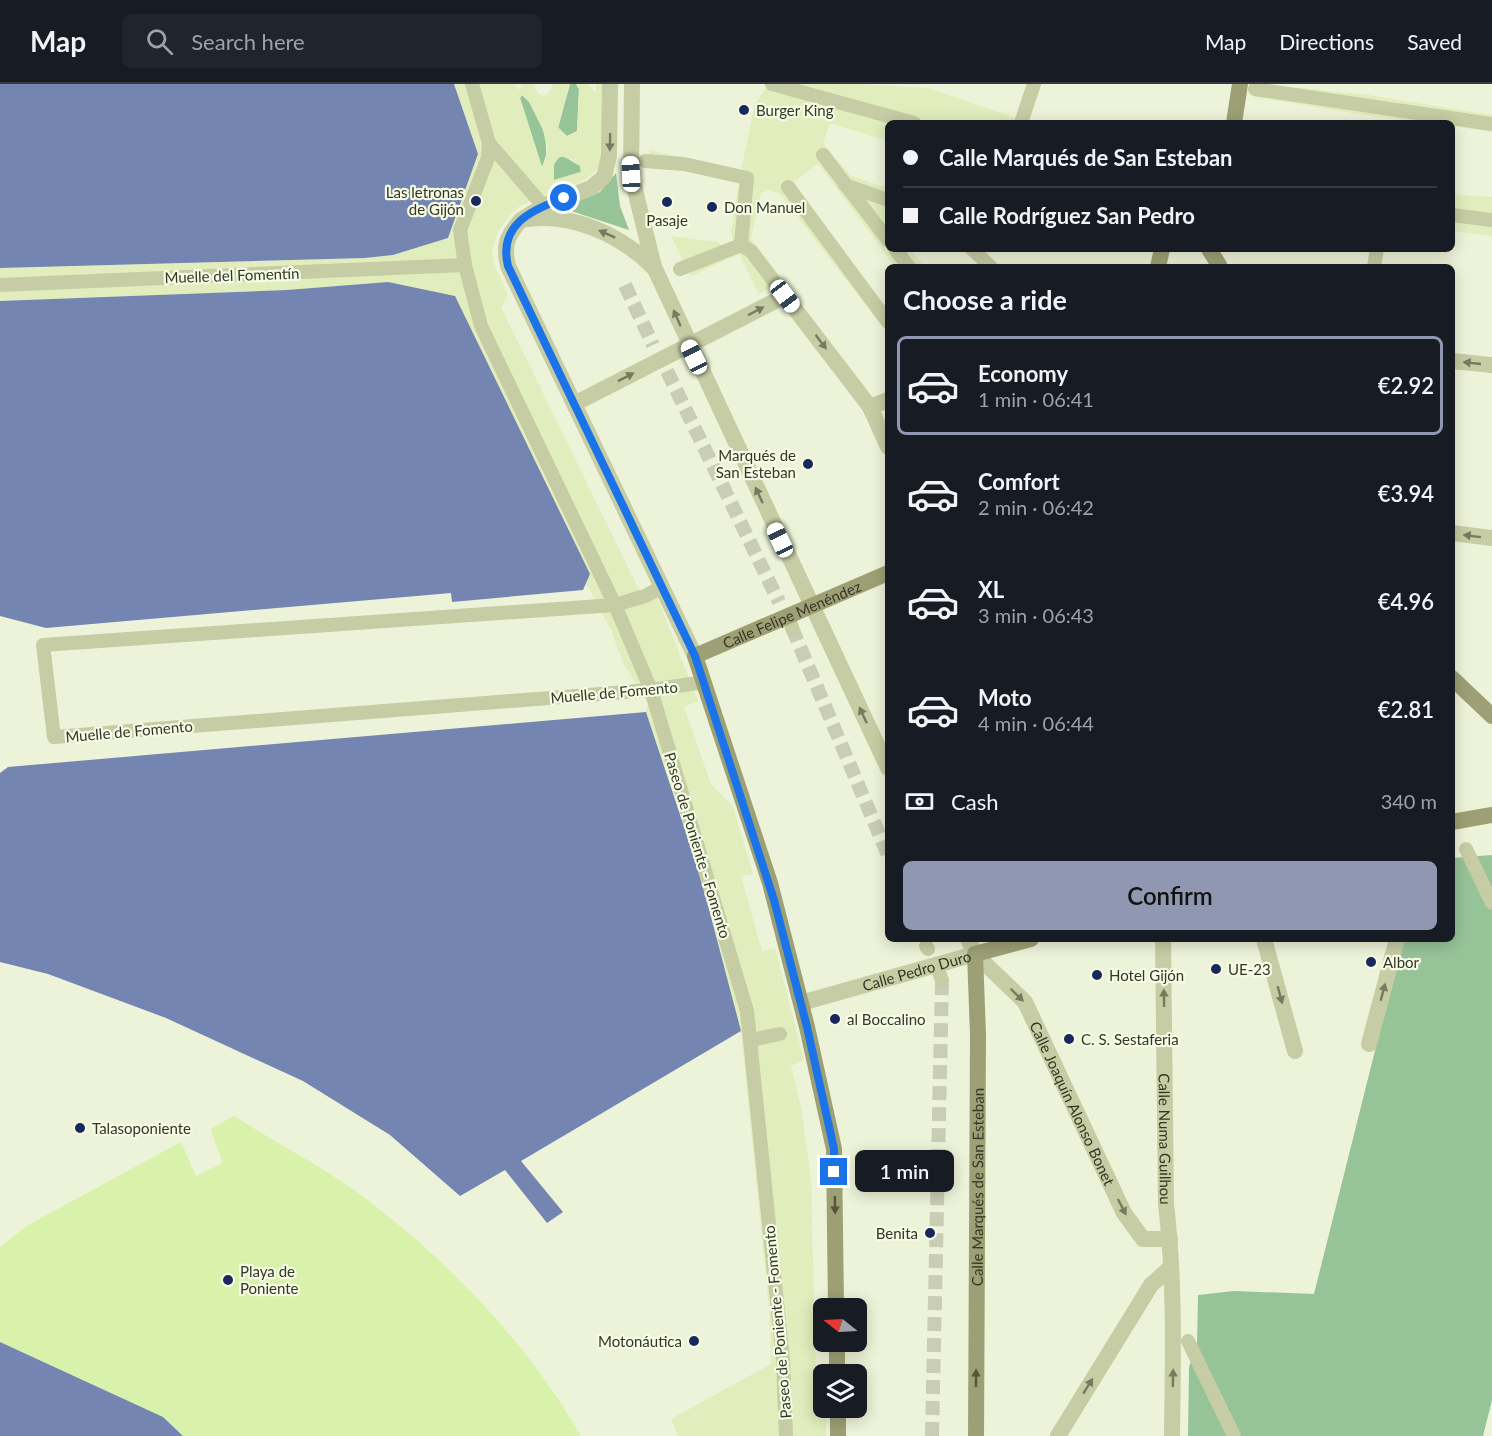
<!DOCTYPE html>
<meta charset="utf-8">
<style>
body{margin:0;font-family:Lato,sans-serif;background:#20242c;color:#f1f3f6;height:100vh;display:flex;flex-direction:column;font-size:22px;white-space:nowrap}
*{box-sizing:border-box;margin:0}
p{font-size:20px;color:#9ea1a6}
.icon{flex:none;width:33px;height:33px;fill:none;stroke:currentColor;stroke-width:2;stroke-linecap:round;stroke-linejoin:round}
.map{position:relative;flex:1;overflow:hidden}
.sheet{position:absolute;left:885px;top:180px;width:570px;height:678px;display:flex;flex-direction:column;background:#171b24;border-radius:9px;box-shadow:0 3px 15px #0003}
.sheet>*{flex:none}
.banner{position:absolute;left:885px;top:36px;width:570px;height:132px;border-radius:9px;box-shadow:0 3px 15px #0003;display:grid;align-content:center;height:132px;padding:0 18px;background:#171b24}
.needle{width:39px;rotate:288deg}
.buttons{position:absolute;left:813px;top:1214px;display:grid;gap:12px}
.buttons a{display:grid;place-items:center;width:54px;height:54px;border-radius:9px;background:#171b24;box-shadow:0 3px 15px #0003;font-size:30px}
.end{position:absolute;width:27px;height:27px;margin:-14px;border:8px solid #1a73e8;background:#fff;box-shadow:0 0 0 3px #fff}
.from{border-radius:50%}
.bubble{position:absolute;height:42px;border-radius:9px;background:#171b24;box-shadow:0 3px 15px #0003;font-size:20px;font-weight:600;line-height:42px;text-align:center}
.car{position:absolute;width:18px;height:36px;margin:-18px -9px;border-radius:8px;box-shadow:0 0 4px 2px #0007;background:linear-gradient(#fff 24%,#345 0 40%,#fff 0 76%,#345 0 86%,#fff 0)}
.banner b{display:flex;align-items:center;gap:21px;height:57px;font-size:22px}
.banner b+b{border-top:2px solid #363941}
.banner i{width:15px;height:15px;background:#f1f3f6}
ul{padding:0;list-style:none}
li{display:flex;align-items:center;gap:18px;height:99px;margin:0 12px 9px;padding:0 6px;border:3px solid transparent;border-radius:9px}
li div{flex:1}
li b{display:block;font-size:22px}
li em{font-style:normal;font-weight:600}
li.active{border-color:#8f98b0}
li>.icon{width:54px;height:54px;stroke-width:1.5}
h2{padding:0 18px;font-size:27px;line-height:72px}
.pay{display:flex;align-items:center;gap:15px;height:66px;padding:0 18px;font-size:22px}
.pay p{margin-inline-start:auto}
.primary-button{display:flex;gap:12px;margin-top:auto;padding:12px 18px}
.primary-button a{flex:1;height:69px;border-radius:9px;background:#8f98b0;color:#111;font-size:24px;font-weight:600;line-height:69px;text-align:center}
header{display:flex;align-items:center;gap:36px;box-sizing:border-box;height:84px;padding:0 30px;background:#171b24;border-bottom:2px solid #363941}
header strong{font-size:28px}
nav{display:flex;gap:33px;margin-inline-start:auto;font-size:21px}
.search{width:420px;height:54px;background:#20242c;display:flex;align-items:center;gap:15px;box-sizing:border-box;padding:0 21px;border-radius:9px;color:#9ea1a6;font-size:22px}
.map>svg:first-child{display:block}
</style>
<header>
<strong>Map</strong>
<div class="search"><svg class="icon" aria-label="search" viewBox="0 0 24 24"><circle cx="10" cy="10" r="6"/><path d="M15 15l6 6"/></svg>Search here</div>
<nav><a>Map</a><a>Directions</a><a>Saved</a></nav>
</header>
<div class="map">
<svg width="1492" height="1352" viewBox="0 0 1492 1352">
<rect width="100%" height="100%" fill="#edf3d8"/>
<g fill="#97c398">
<polygon points="570,0 576,0 579,5 577,47 567,52 558,44"/>
<path d="M522,11C538,18 554,68 542,83L520,14Z"/>
<polygon points="563,72 580,82 581,88 554,96 552,87 556,75"/>
<polygon points="616,89 620,122 629,146 562,124 600,108"/>
<polygon points="1492,771 1492,1316 1483,1352 1188,1352 1189,1283 1197,1262 1198,1211 1234,1207 1314,1210 1403,855 1452,855 1452,774"/>
</g>
<path fill="#d9f2ab" d="M234,1032C273,1057 316,1079 354,1106C443,1171 526,1256 581,1352H183L163,1333L0,1258V1163L28,1141L181,1058L196,1092L223,1079L210,1045Z"/>
<g fill="#e1edbd" fill-rule="evenodd">
<path d="M454,0H515L519,6L522,0H534L538,10L542,12L548,11L553,0H570L558,43L567,52L577,47L579,5L576,0H588L596,9V0H604L603,74L595,88L581,98L520,122L511,130L498,147L492,168L493,178L508,211L501,223L640,508L653,503L698,617L684,623L711,700L733,723L753,790L741,792L762,867L775,864L804,976L791,982L801,1023L811,1095L817,1335H826V1352H678L671,1335L771,1280L769,1224L741,948L700,791L646,628L648,620L623,579L611,546L586,499L590,490L388,198L287,206L0,217V184L365,174L393,171L448,154L478,70ZM522,11L529,18L543,46L548,65L542,83L520,14ZM560,72L573,76L580,82L581,88L554,96V80Z"/>
<polygon points="769,0 860,0 928,4 1016,34 1029,0 1041,0 1027,39 888,39 888,57 830,39 823,59 851,92 888,104 888,165 909,165 925,183 896,183 818,80 794,98 888,228 888,250 779,109 769,106 761,109 751,155 783,195 759,210 739,170 691,192 671,152 717,158 723,163 733,157 731,148 739,98 684,86 652,84 649,66 741,86 755,20"/>
<polygon points="1263,0 1368,11 1492,31 1492,48 1452,42 1452,39 1428,39 1370,32 1254,13 1255,5"/>
<polygon points="1452,110 1492,113 1492,152 1452,147"/>
</g>
<g fill="#7585b2">
<polygon points="0,0 454,0 478,70 448,154 393,171 365,174 0,184"/>
<polygon points="388,198 455,212 590,490 583,506 452,518 451,509 46,544 0,532 0,217 287,206"/>
<polygon points="646,628 700,791 741,947 521,1077 563,1128 547,1139 505,1086 460,1112 390,1051 303,997 166,934 48,890 0,878 0,689 8,683"/>
<polygon points="0,1258 163,1333 183,1352 0,1352"/>
</g>
<g fill="none" stroke-linecap="round" stroke-linejoin="round">
<g stroke="#c8cdb4" stroke-width="14" stroke-dasharray="14 7" stroke-linecap="butt">
<polyline points="625,201 653,261"/>
<polyline points="667,287 779,518"/>
<polyline points="792,544 888,771"/>
<polyline points="932,1352 942,896"/>
</g>
<g stroke="#c6cca3" stroke-width="14">
<polyline points="472,0 489,59 488,74 460,146 465,181 481,242 615,521 651,606 747,927 783,1276 786,1352"/>
<polyline points="772,0 914,39"/>
<polyline points="1255,5 1492,40"/>
<polyline points="1021,39 1034,0"/>
<polyline points="489,59 539,117"/>
<polyline points="823,71 888,156"/>
<polyline points="645,77 684,80 747,94 741,161 751,167 785,212"/>
<polyline points="845,101 888,116"/>
<polyline points="788,103 888,238"/>
<polyline points="1452,131 1492,136"/>
<polyline points="895,165 909,183"/>
<polyline points="972,165 991,183"/>
<polyline points="1374,183 1377,165"/>
<polyline points="680,185 741,161"/>
<polyline points="0,201 465,181"/>
<polyline points="662,503 645,512 615,521 43,561 54,653 651,606 704,598"/>
<polyline points="791,540 792,544"/>
<polyline points="1466,765 1492,819"/>
<polyline points="926,862 928,865"/>
<polyline points="940,891 942,896"/>
<polyline points="751,956 780,950"/>
<polyline points="1188,1257 1234,1352"/>
</g>
<g stroke="#c6cca3" stroke-width="16">
<polyline points="521,136 545,121 591,104 604,93 609,72 610,0"/>
<polyline points="1452,277 1492,281"/>
<polyline points="574,320 785,212 870,323 888,363"/>
<polyline points="870,323 888,316"/>
<polyline points="1452,449 1492,454"/>
<path id="s1" d="M1163,855L1166,1120C1175,1197 1173,1274 1172,1352"/>
<polyline points="1264,855 1295,967"/>
<path id="s2" d="M801,919L975,870L1025,918L1124,1129L1143,1155H1170"/>
<polyline points="1369,960 1397,855"/>
<polyline points="1058,1352 1151,1201 1171,1183"/>
</g>
<g stroke="#c6cca3" stroke-width="16">
<polyline points="632,0 631,90 654,183 888,684"/>
<path d="M653,183C620,150 569,127 521,136C507,152 503,161 508,182L695,572"/>
<polyline points="968,855 975,870"/>
</g>
<g stroke="#9da074" stroke-width="16">
<polyline points="1234,39 1240,0"/>
<polyline points="1209,165 1219,181"/>
<polyline points="1158,183 1162,165"/>
<polyline points="1452,594 1492,632"/>
<polyline points="1452,738 1492,731"/>
<path id="s3" d="M836,1224L834,1065L807,943L770,799L695,572L888,489"/>
<polyline points="837,1257 837,1290"/>
<polyline points="838,1323 838,1352"/>
<path id="s4" d="M976,1352L978,951L975,870L1031,855"/>
</g>
</g>
<defs><path id="oneway-solid" d="M-6-.8H1V-3.2L6.5 0L1 3.2V.8H-6Z" transform="scale(1.5)"/></defs>
<g fill="#777a5e">
<use href="#oneway-solid" transform="translate(610 58) rotate(91)"/>
<use href="#oneway-solid" transform="translate(607 150) rotate(-156)"/>
<use href="#oneway-solid" transform="translate(756 227) rotate(-28)"/>
<use href="#oneway-solid" transform="translate(677 234) rotate(-114)"/>
<use href="#oneway-solid" transform="translate(821 258) rotate(53)"/>
<use href="#oneway-solid" transform="translate(1472 279) rotate(-174)"/>
<use href="#oneway-solid" transform="translate(626 293) rotate(-27)"/>
<use href="#oneway-solid" transform="translate(759 411) rotate(-115)"/>
<use href="#oneway-solid" transform="translate(1472 452) rotate(-173)"/>
<use href="#oneway-solid" transform="translate(863 631) rotate(-115)"/>
<use href="#oneway-solid" transform="translate(1383 908) rotate(-75)"/>
<use href="#oneway-solid" transform="translate(1017 911) rotate(44)"/>
<use href="#oneway-solid" transform="translate(1280 911) rotate(75)"/>
<use href="#oneway-solid" transform="translate(1164 914) rotate(-91)"/>
<use href="#oneway-solid" transform="translate(1122 1123) rotate(63)"/>
<use href="#oneway-solid" transform="translate(1173 1294) rotate(-89)"/>
<use href="#oneway-solid" transform="translate(1088 1302) rotate(-58)"/>
</g>
<g fill="#55563d">
<use href="#oneway-solid" transform="translate(835 1121) rotate(89)"/>
<use href="#oneway-solid" transform="translate(976 1294) rotate(-90)"/>
</g>
<g fill="none" stroke-linecap="round" stroke-linejoin="round">
<path stroke="#1a73e8" stroke-width="8" d="M564,114C531,126 498,141 508,182L695,572L774,816L807,943L834,1065V1088"/>
</g>
<g fill="#18285b" stroke="#f5fbe4" stroke-width="2">
<circle cx="744" cy="26" r="6"/>
<circle cx="476" cy="117" r="6"/>
<circle cx="667" cy="118" r="6"/>
<circle cx="712" cy="123" r="6"/>
<circle cx="808" cy="380" r="6"/>
<circle cx="1371" cy="878" r="6"/>
<circle cx="1216" cy="885" r="6"/>
<circle cx="1097" cy="891" r="6"/>
<circle cx="835" cy="935" r="6"/>
<circle cx="1069" cy="955" r="6"/>
<circle cx="80" cy="1044" r="6"/>
<circle cx="930" cy="1149" r="6"/>
<circle cx="228" cy="1196" r="6"/>
<circle cx="694" cy="1257" r="6"/>
</g>
<g text-anchor="middle" dominant-baseline="central" stroke-width="4.5" stroke-linejoin="round" paint-order="stroke">
<g font-size="15" fill="#363626" stroke="#f5fbe4" text-anchor="start">
<text x="756" y="26">Burger King</text>
<text x="464" y="108" text-anchor="end">Las letronas<tspan x="464" dy="17">de Gijón</tspan></text>
<text x="724" y="123">Don Manuel</text>
<text x="667" y="136" text-anchor="middle">Pasaje</text>
<text x="796" y="371" text-anchor="end">Marqués de<tspan x="796" dy="17">San Esteban</tspan></text>
<text x="1383" y="878">Albor</text>
<text x="1228" y="885">UE-23</text>
<text x="1109" y="891">Hotel Gijón</text>
<text x="847" y="935">al Boccalino</text>
<text x="1081" y="955">C. S. Sestaferia</text>
<text x="92" y="1044">Talasoponiente</text>
<text x="918" y="1149" text-anchor="end">Benita</text>
<text x="240" y="1187">Playa de<tspan x="240" dy="17">Poniente</tspan></text>
<text x="682" y="1257" text-anchor="end">Motonáutica</text>
</g>
<g font-size="15" fill="#363626" stroke="#f5fbe4">
<text transform="translate(232 191) rotate(-2)">Muelle del Fomentín</text>
<text stroke="none"><textPath href="#s3" startOffset="777">Calle Felipe Menéndez</textPath></text>
<text transform="translate(614 608) rotate(-5)">Muelle de Fomento</text>
<text transform="translate(129 647) rotate(-5)">Muelle de Fomento</text>
<text transform="translate(698 761) rotate(73)">Paseo de Poniente - Fomento</text>
<text stroke="none"><textPath href="#s2" startOffset="120">Calle Pedro Duro</textPath></text>
<text stroke="none"><textPath href="#s2" startOffset="362">Calle Joaquín Alonso Bonet</textPath></text>
<text stroke="none"><textPath href="#s1" startOffset="200">Calle Numa Guilhou</textPath></text>
<text stroke="none"><textPath href="#s4" startOffset="249">Calle Marqués de San Esteban</textPath></text>
<text transform="translate(777 1238) rotate(-95)">Paseo de Poniente - Fomento</text>
</g>
</g>
</svg>
<div class="buttons">
<a><svg class="needle" viewBox="-14 -14 28 28"><path d="M0-13l5 13h-10z" fill="#e53935"/><path d="M0 13l5-13h-10z" fill="#9ea1a6"/></svg></a>
<a><svg class="icon" aria-label="layers" viewBox="0 0 24 24"><path d="M12 4l9 5-9 5-9-5zM3 14l9 5 9-5"/></svg></a>
</div>
<i class="end from" style="left:564px;top:114px"></i>
<i class="end" style="left:834px;top:1088px"></i>
<div class="bubble" style="left:855px;top:1066px;width:99px">1 min</div>
<i class="car" style="left:631px;top:90px;rotate:357deg"></i>
<i class="car" style="left:785px;top:212px;rotate:143deg"></i>
<i class="car" style="left:694px;top:273px;rotate:334deg"></i>
<i class="car" style="left:780px;top:456px;rotate:335deg"></i>
<div class="banner">
<b><i class="from"></i>Calle Marqués de San Esteban</b>
<b><i></i>Calle Rodríguez San Pedro</b>
</div>
<section class="sheet">
<h2>Choose a ride</h2>
<ul>
<li class="active"><svg class="icon" aria-label="car" viewBox="0 0 24 24"><path d="M5 17H2v-5l4-1 3-4h7l3 4 3 1v5h-3M9 17h6M6 11h13"/><circle cx="7" cy="17" r="2"/><circle cx="17" cy="17" r="2"/></svg><div><b>Economy</b><p>1 min · 06:41</p></div><em>€2.92</em></li>
<li><svg class="icon" aria-label="car" viewBox="0 0 24 24"><path d="M5 17H2v-5l4-1 3-4h7l3 4 3 1v5h-3M9 17h6M6 11h13"/><circle cx="7" cy="17" r="2"/><circle cx="17" cy="17" r="2"/></svg><div><b>Comfort</b><p>2 min · 06:42</p></div><em>€3.94</em></li>
<li><svg class="icon" aria-label="car" viewBox="0 0 24 24"><path d="M5 17H2v-5l4-1 3-4h7l3 4 3 1v5h-3M9 17h6M6 11h13"/><circle cx="7" cy="17" r="2"/><circle cx="17" cy="17" r="2"/></svg><div><b>XL</b><p>3 min · 06:43</p></div><em>€4.96</em></li>
<li><svg class="icon" aria-label="car" viewBox="0 0 24 24"><path d="M5 17H2v-5l4-1 3-4h7l3 4 3 1v5h-3M9 17h6M6 11h13"/><circle cx="7" cy="17" r="2"/><circle cx="17" cy="17" r="2"/></svg><div><b>Moto</b><p>4 min · 06:44</p></div><em>€2.81</em></li>
</ul>
<div class="pay"><svg class="icon" aria-label="cash" viewBox="0 0 24 24"><path d="M3 7h18v10H3z"/><circle cx="12" cy="12" r="2"/></svg>Cash<p>340 m</p></div>
<div class="primary-button"><a>Confirm</a></div>
</section>
</div>
